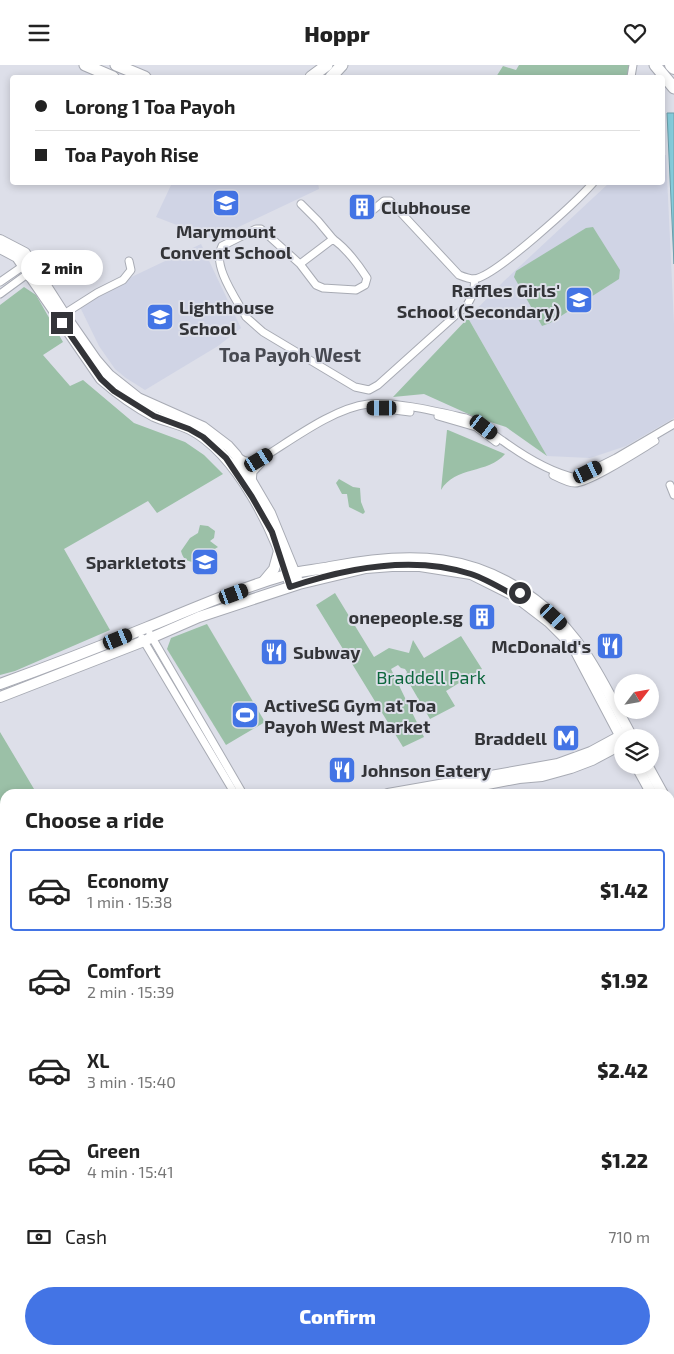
<!DOCTYPE html>
<meta charset="utf-8">
<style>
body{margin:0;font-family:"Exo 2",sans-serif;background:#f6f6f6;color:#222;height:100vh;display:flex;flex-direction:column;font-size:19px;white-space:nowrap}
*{box-sizing:border-box;margin:0}
p{font-size:16px;color:#767676}
.icon{flex:none;width:28px;height:28px;fill:none;stroke:currentColor;stroke-width:2;stroke-linecap:round;stroke-linejoin:round}
.map{position:relative;flex:1;overflow:hidden}
.details{position:absolute;left:0px;top:724px;width:675px;height:566px;display:flex;flex-direction:column;background:#fff;border-radius:15px 15px 0 0;box-shadow:0 2px 8px #0003}
.details>*{flex:none}
.top-card{position:absolute;left:10px;top:10px;width:655px;height:110px;border-radius:5px;box-shadow:0 2px 8px #0003;display:grid;align-content:center;height:110px;padding:0 25px;background:#fff}
.needle{width:32px;rotate:59deg}
.tools{position:absolute;left:614px;top:609px;display:grid;gap:10px}
.tools a{display:grid;place-items:center;width:45px;height:45px;border-radius:50%;background:#fff;box-shadow:0 2px 8px #0003;font-size:25px}
.end{position:absolute;width:22px;height:22px;margin:-11px;border:6px solid #333438;background:#fff;box-shadow:0 0 0 2px #fff}
.from{border-radius:50%}
.bubble{position:absolute;height:35px;border-radius:18px;background:#fff;box-shadow:0 2px 8px #0003;font-size:16px;font-weight:800;line-height:35px;text-align:center}
.car{position:absolute;width:15px;height:30px;margin:-15px -8px;border-radius:6px;box-shadow:0 0 4px 1px #0007;background:linear-gradient(#222 24%,#8ab4d8 0 40%,#222 0 76%,#8ab4d8 0 86%,#222 0)}
.top-card b{display:flex;align-items:center;gap:18px;height:48px;font-size:19px}
.top-card b+b{border-top:1px solid #e0e0e0}
.top-card i{width:12px;height:12px;background:#222}
ul{padding:0;list-style:none}
li{display:flex;align-items:center;gap:15px;height:82px;margin:0 10px 8px;padding:0 15px;border:2px solid transparent;border-radius:5px}
li div{flex:1}
li b{display:block;font-size:19px}
li em{font-style:normal;font-weight:800}
li.selected{border-color:#4374e5}
li>.icon{width:45px;height:45px;stroke-width:1.5}
h2{padding:0 25px;font-size:22px;line-height:60px}
.pay{display:flex;align-items:center;gap:12px;height:55px;padding:0 25px;font-size:19px}
.pay p{margin-inline-start:auto}
.primary-button{display:flex;gap:10px;margin-top:auto;padding:10px 25px}
.primary-button a{flex:1;height:58px;border-radius:30px;background:#4374e5;color:#fff;font-size:20px;font-weight:800;line-height:58px;text-align:center}
header{display:flex;justify-content:space-between;align-items:center;height:65px;padding:0 25px;background:#fff;font-size:22px;font-weight:800}
.map>svg:first-child{display:block}
</style>
<header><svg class="icon" aria-label="menu" viewBox="0 0 24 24"><path d="M4 6h16M4 12h16M4 18h16"/></svg>Hoppr<svg class="icon" aria-label="heart" viewBox="0 0 24 24"><path d="M12 20l-8-8c-3-5 5-10 8-4 3-6 11-1 8 4z"/></svg></header>
<div class="map">
<svg width="674" height="1289" viewBox="0 0 674 1289">
<rect width="100%" height="100%" fill="#dddfe9"/>
<g fill="#d0d4e5">
<polygon points="663,90 666,90 674,259 674,353 626,381 590,393 547,391 468,253 504,216 609,118 662,118"/>
<polygon points="172,118 318,118 319,124 213,174 156,152"/>
<polygon points="201,179 241,263 218,281 145,325 126,313 115,304 99,281 80,242 123,216"/>
<polygon points="64,1285 264,1285 269,1289 58,1289"/>
</g>
<g fill="#9bc0a7">
<polygon points="519,0 631,0 629,12 496,12 503,1 516,5"/>
<polygon points="593,162 620,205 619,214 550,258 542,261 514,212 516,206 586,163"/>
<polygon points="24,222 36,230 63,277 43,290 70,321 83,315 134,358 185,377 204,390 223,409 157,448 148,436 64,484 110,565 15,606 0,610 0,240"/>
<polygon points="468,253 547,391 506,362 475,352 424,329 393,332"/>
<path d="M447,365H448L505,389C488,409 455,401 441,425Z"/>
<polygon points="339,414 353,422 360,423 361,437 365,447 363,449 349,442 347,429 342,429 336,418"/>
<path d="M200,460L208,461L215,466L214,473L210,476L218,482L193,497C185,496 183,493 181,486L190,473L198,468Z"/>
<polygon points="335,528 374,592 389,583 409,588 413,575 424,593 461,571 482,604 446,626 455,641 430,654 405,611 407,607 405,604 401,603 398,600 391,604 424,672 403,682 316,540"/>
<polygon points="207,559 265,657 226,680 167,584 171,573"/>
<polygon points="0,667 37,729 5,729 5,789 0,792"/>
</g>
<polygon fill="#85ccdb" stroke="#6c9eaa" points="667,48 674,48 674,199"/>
<g fill="none" stroke-linecap="round" stroke-linejoin="round">
<g stroke="#a8abb4" stroke-width="9">
<g id="street">
<polyline points="631,12 633,0"/>
<polyline points="301,139 318,156 333,174"/>
<path d="M368,149L384,136H390L459,210C464,212 470,214 474,214C495,212 577,136 593,118"/>
<path d="M300,199L333,174C347,184 358,199 367,213L365,220L356,225L323,223L316,220L300,199L261,164H256L222,181C211,200 237,235 246,252L263,267L355,322L369,325L378,320L467,240C472,232 476,224 474,214"/>
<polyline points="0,217 26,199"/>
<polyline points="0,229 30,207"/>
<polyline points="64,249 97,228 123,215 131,205 129,196"/>
<polyline points="386,344 410,347"/>
<polyline points="438,351 476,362 496,377"/>
<path d="M238,392C245,397 250,397 259,395C289,377 333,343 368,339C394,336 439,347 466,353C480,358 490,367 503,376C525,392 549,407 576,413L616,393L674,359"/>
<path d="M553,410C559,413 568,418 575,418C589,418 640,385 655,376"/>
<polyline points="252,417 253,407 264,395"/>
<polyline points="670,420 674,430"/>
<polyline points="150,569 243,729"/>
<polyline points="142,573 235,729"/>
<polyline points="670,1042 674,1042"/>
<polyline points="670,1050 674,1050"/>
<polyline points="279,1285 283,1289"/>
<polyline points="289,1285 293,1289"/>
<polyline points="337,1289 340,1285"/>
<polyline points="346,1289 348,1285"/>
<polyline points="567,1289 568,1285"/>
<polyline points="574,1289 575,1285"/>
</g>
</g>
<g stroke="#a8abb4" stroke-width="12">
<g id="secondary">
<polyline points="0,175 25,188 64,249 96,295 109,310 138,333 203,362 228,381 236,390 270,448 297,514"/>
<path d="M0,183L17,192L101,314C117,328 135,341 154,351C165,356 178,358 190,364C237,388 276,467 289,516"/>
<polyline points="264,516 274,504 279,486"/>
<path d="M0,619C50,601 99,582 148,562C192,544 240,523 286,510C300,506 316,505 330,502C411,486 478,487 544,542C586,576 607,627 632,672"/>
<polyline points="0,632 144,576 199,552 299,519 366,503 392,501 420,501 471,509 515,531 549,557 573,581 622,674"/>
<polyline points="636,700 652,729"/>
<polyline points="647,700 663,729"/>
<polyline points="388,729 558,699 591,687 626,668"/>
<polyline points="436,729 519,713 542,711 571,703 592,695 622,679"/>
<polyline points="670,741 674,748"/>
<polyline points="670,763 674,771"/>
<polyline points="0,1002 5,1001"/>
<polyline points="0,1010 5,1008"/>
</g>
</g>
<g stroke="#a8abb4" stroke-width="13">
<g id="primary">
<polyline points="85,0 113,12"/>
<polyline points="116,0 145,12"/>
<polyline points="655,0 674,23"/>
<polyline points="311,12 327,0"/>
<polyline points="331,12 342,0"/>
</g>
</g>
<g stroke="#a8abb4" stroke-width="14">
<polyline id="highway" points="671,0 674,3"/>
</g>
<use href="#street" stroke="#fff" stroke-width="7"/>
<use href="#secondary" stroke="#fff" stroke-width="10"/>
<use href="#primary" stroke="#fff" stroke-width="11"/>
<use href="#highway" stroke="#fff" stroke-width="12"/>
</g>
<g fill="none" stroke-linecap="round" stroke-linejoin="round">
<path stroke="#333438" stroke-width="6" d="M62,258L101,314L114,326L154,351L189,364L203,372L226,393L252,432L272,467L290,522C346,503 413,490 471,509C486,514 501,523 515,531L520,528"/>
</g>
<defs>
<g id="school-square" transform="scale(1.4375)"><rect x="-9" y="-9" width="18" height="18" rx="4" fill="#4374e5" stroke="#dddfe9"/><path d="M0-5L7-2L0 1L-7-2ZM-4 1L0 2.5L4 1V4Q0 6-4 4Z" fill="#fff"/></g>
<g id="building-square" transform="scale(1.4375)"><rect x="-9" y="-9" width="18" height="18" rx="4" fill="#4374e5" stroke="#dddfe9"/><path d="M-4-6H4V6H1V3H-1V6H-4ZM-2.5-4.3h1.7v1.8h-1.7ZM.8-4.3h1.7v1.8H.8ZM-2.5-1h1.7V.8h-1.7ZM.8-1h1.7V.8H.8Z" fill="#fff"/></g>
<g id="restaurant-square" transform="scale(1.4375)"><rect x="-9" y="-9" width="18" height="18" rx="4" fill="#4374e5" stroke="#dddfe9"/><path d="M-5-6h1v4h1v-4h1v4h1v-4h1v5L-1.5 .5V6h-2V.5L-5-1ZM5-6V6H3V1.5H1.5Q1.5-4 5-6Z" fill="#fff"/></g>
<g id="stadium-square" transform="scale(1.4375)"><rect x="-9" y="-9" width="18" height="18" rx="4" fill="#4374e5" stroke="#dddfe9"/><path d="M0-5a6.5 5 0 1 0 0 10a6.5 5 0 1 0 0-10ZM-3.5-1.8h7v3.6h-7Z" fill="#fff"/></g>
<g id="metro-square" transform="scale(1.4375)"><rect x="-9" y="-9" width="18" height="18" rx="4" fill="#4374e5" stroke="#dddfe9"/><path d="M-5.5 5V-5H-3L0 0L3-5H5.5V5H3V-.5L0 4L-3-.5V5Z" fill="#fff"/></g>
</defs>
<g fill-rule="evenodd">
<use href="#school-square" x="226" y="138"/>
<use href="#building-square" x="362" y="142"/>
<use href="#school-square" x="579" y="235"/>
<use href="#school-square" x="160" y="252"/>
<use href="#school-square" x="205" y="497"/>
<use href="#building-square" x="482" y="552"/>
<use href="#restaurant-square" x="610" y="581"/>
<use href="#restaurant-square" x="274" y="587"/>
<use href="#stadium-square" x="245" y="650"/>
<use href="#metro-square" x="566" y="673"/>
<use href="#restaurant-square" x="342" y="705"/>
</g>
<g text-anchor="middle" dominant-baseline="central" stroke-width="4" stroke-linejoin="round" paint-order="stroke">
<g font-size="18" font-weight="bold" fill="#333438" stroke="#dddfe9" text-anchor="start">
<text x="381" y="142">Clubhouse</text>
<text x="226" y="166" text-anchor="middle">Marymount<tspan x="226" dy="21">Convent School</tspan></text>
<text x="560" y="225" text-anchor="end">Raffles Girls'<tspan x="560" dy="21">School (Secondary)</tspan></text>
<text x="179" y="242">Lighthouse<tspan x="179" dy="21">School</tspan></text>
<text x="186" y="497" text-anchor="end">Sparkletots</text>
<text x="463" y="552" text-anchor="end">onepeople.sg</text>
<text x="591" y="581" text-anchor="end">McDonald's</text>
<text x="293" y="587">Subway</text>
<text x="264" y="640">ActiveSG Gym at Toa<tspan x="264" dy="21">Payoh West Market</tspan></text>
<text x="547" y="673" text-anchor="end">Braddell</text>
<text x="361" y="705">Johnson Eatery</text>
</g>
<g font-size="18" fill="#0c663c" stroke="#dddfe9">
<text x="431" y="612">Braddell Park</text>
</g>
<g font-size="19" font-weight="bold" fill="#474951" stroke="#dddfe9">
<text x="290" y="289">Toa Payoh West</text>
</g>
</g>
</svg>
<div class="tools">
<a><svg class="needle" viewBox="-14 -14 28 28"><path d="M0-13l5 13h-10z" fill="#e53935"/><path d="M0 13l5-13h-10z" fill="#767676"/></svg></a>
<a><svg class="icon" aria-label="layers" viewBox="0 0 24 24"><path d="M12 4l9 5-9 5-9-5zM3 14l9 5 9-5"/></svg></a>
</div>
<i class="end from" style="left:520px;top:528px"></i>
<i class="end" style="left:62px;top:258px"></i>
<div class="bubble" style="left:21px;top:185px;width:82px">2 min</div>
<i class="car" style="left:382px;top:343px;rotate:270deg"></i>
<i class="car" style="left:484px;top:362px;rotate:127deg"></i>
<i class="car" style="left:259px;top:395px;rotate:59deg"></i>
<i class="car" style="left:588px;top:407px;rotate:64deg"></i>
<i class="car" style="left:234px;top:529px;rotate:70deg"></i>
<i class="car" style="left:554px;top:552px;rotate:133deg"></i>
<i class="car" style="left:118px;top:574px;rotate:68deg"></i>
<div class="top-card">
<b><i class="from"></i>Lorong 1 Toa Payoh</b>
<b><i></i>Toa Payoh Rise</b>
</div>
<section class="details">
<h2>Choose a ride</h2>
<ul>
<li class="selected"><svg class="icon" aria-label="car" viewBox="0 0 24 24"><path d="M5 17H2v-5l4-1 3-4h7l3 4 3 1v5h-3M9 17h6M6 11h13"/><circle cx="7" cy="17" r="2"/><circle cx="17" cy="17" r="2"/></svg><div><b>Economy</b><p>1 min · 15:38</p></div><em>$1.42</em></li>
<li><svg class="icon" aria-label="car" viewBox="0 0 24 24"><path d="M5 17H2v-5l4-1 3-4h7l3 4 3 1v5h-3M9 17h6M6 11h13"/><circle cx="7" cy="17" r="2"/><circle cx="17" cy="17" r="2"/></svg><div><b>Comfort</b><p>2 min · 15:39</p></div><em>$1.92</em></li>
<li><svg class="icon" aria-label="car" viewBox="0 0 24 24"><path d="M5 17H2v-5l4-1 3-4h7l3 4 3 1v5h-3M9 17h6M6 11h13"/><circle cx="7" cy="17" r="2"/><circle cx="17" cy="17" r="2"/></svg><div><b>XL</b><p>3 min · 15:40</p></div><em>$2.42</em></li>
<li><svg class="icon" aria-label="car" viewBox="0 0 24 24"><path d="M5 17H2v-5l4-1 3-4h7l3 4 3 1v5h-3M9 17h6M6 11h13"/><circle cx="7" cy="17" r="2"/><circle cx="17" cy="17" r="2"/></svg><div><b>Green</b><p>4 min · 15:41</p></div><em>$1.22</em></li>
</ul>
<div class="pay"><svg class="icon" aria-label="cash" viewBox="0 0 24 24"><path d="M3 7h18v10H3z"/><circle cx="12" cy="12" r="2"/></svg>Cash<p>710 m</p></div>
<div class="primary-button"><a>Confirm</a></div>
</section>
</div>
